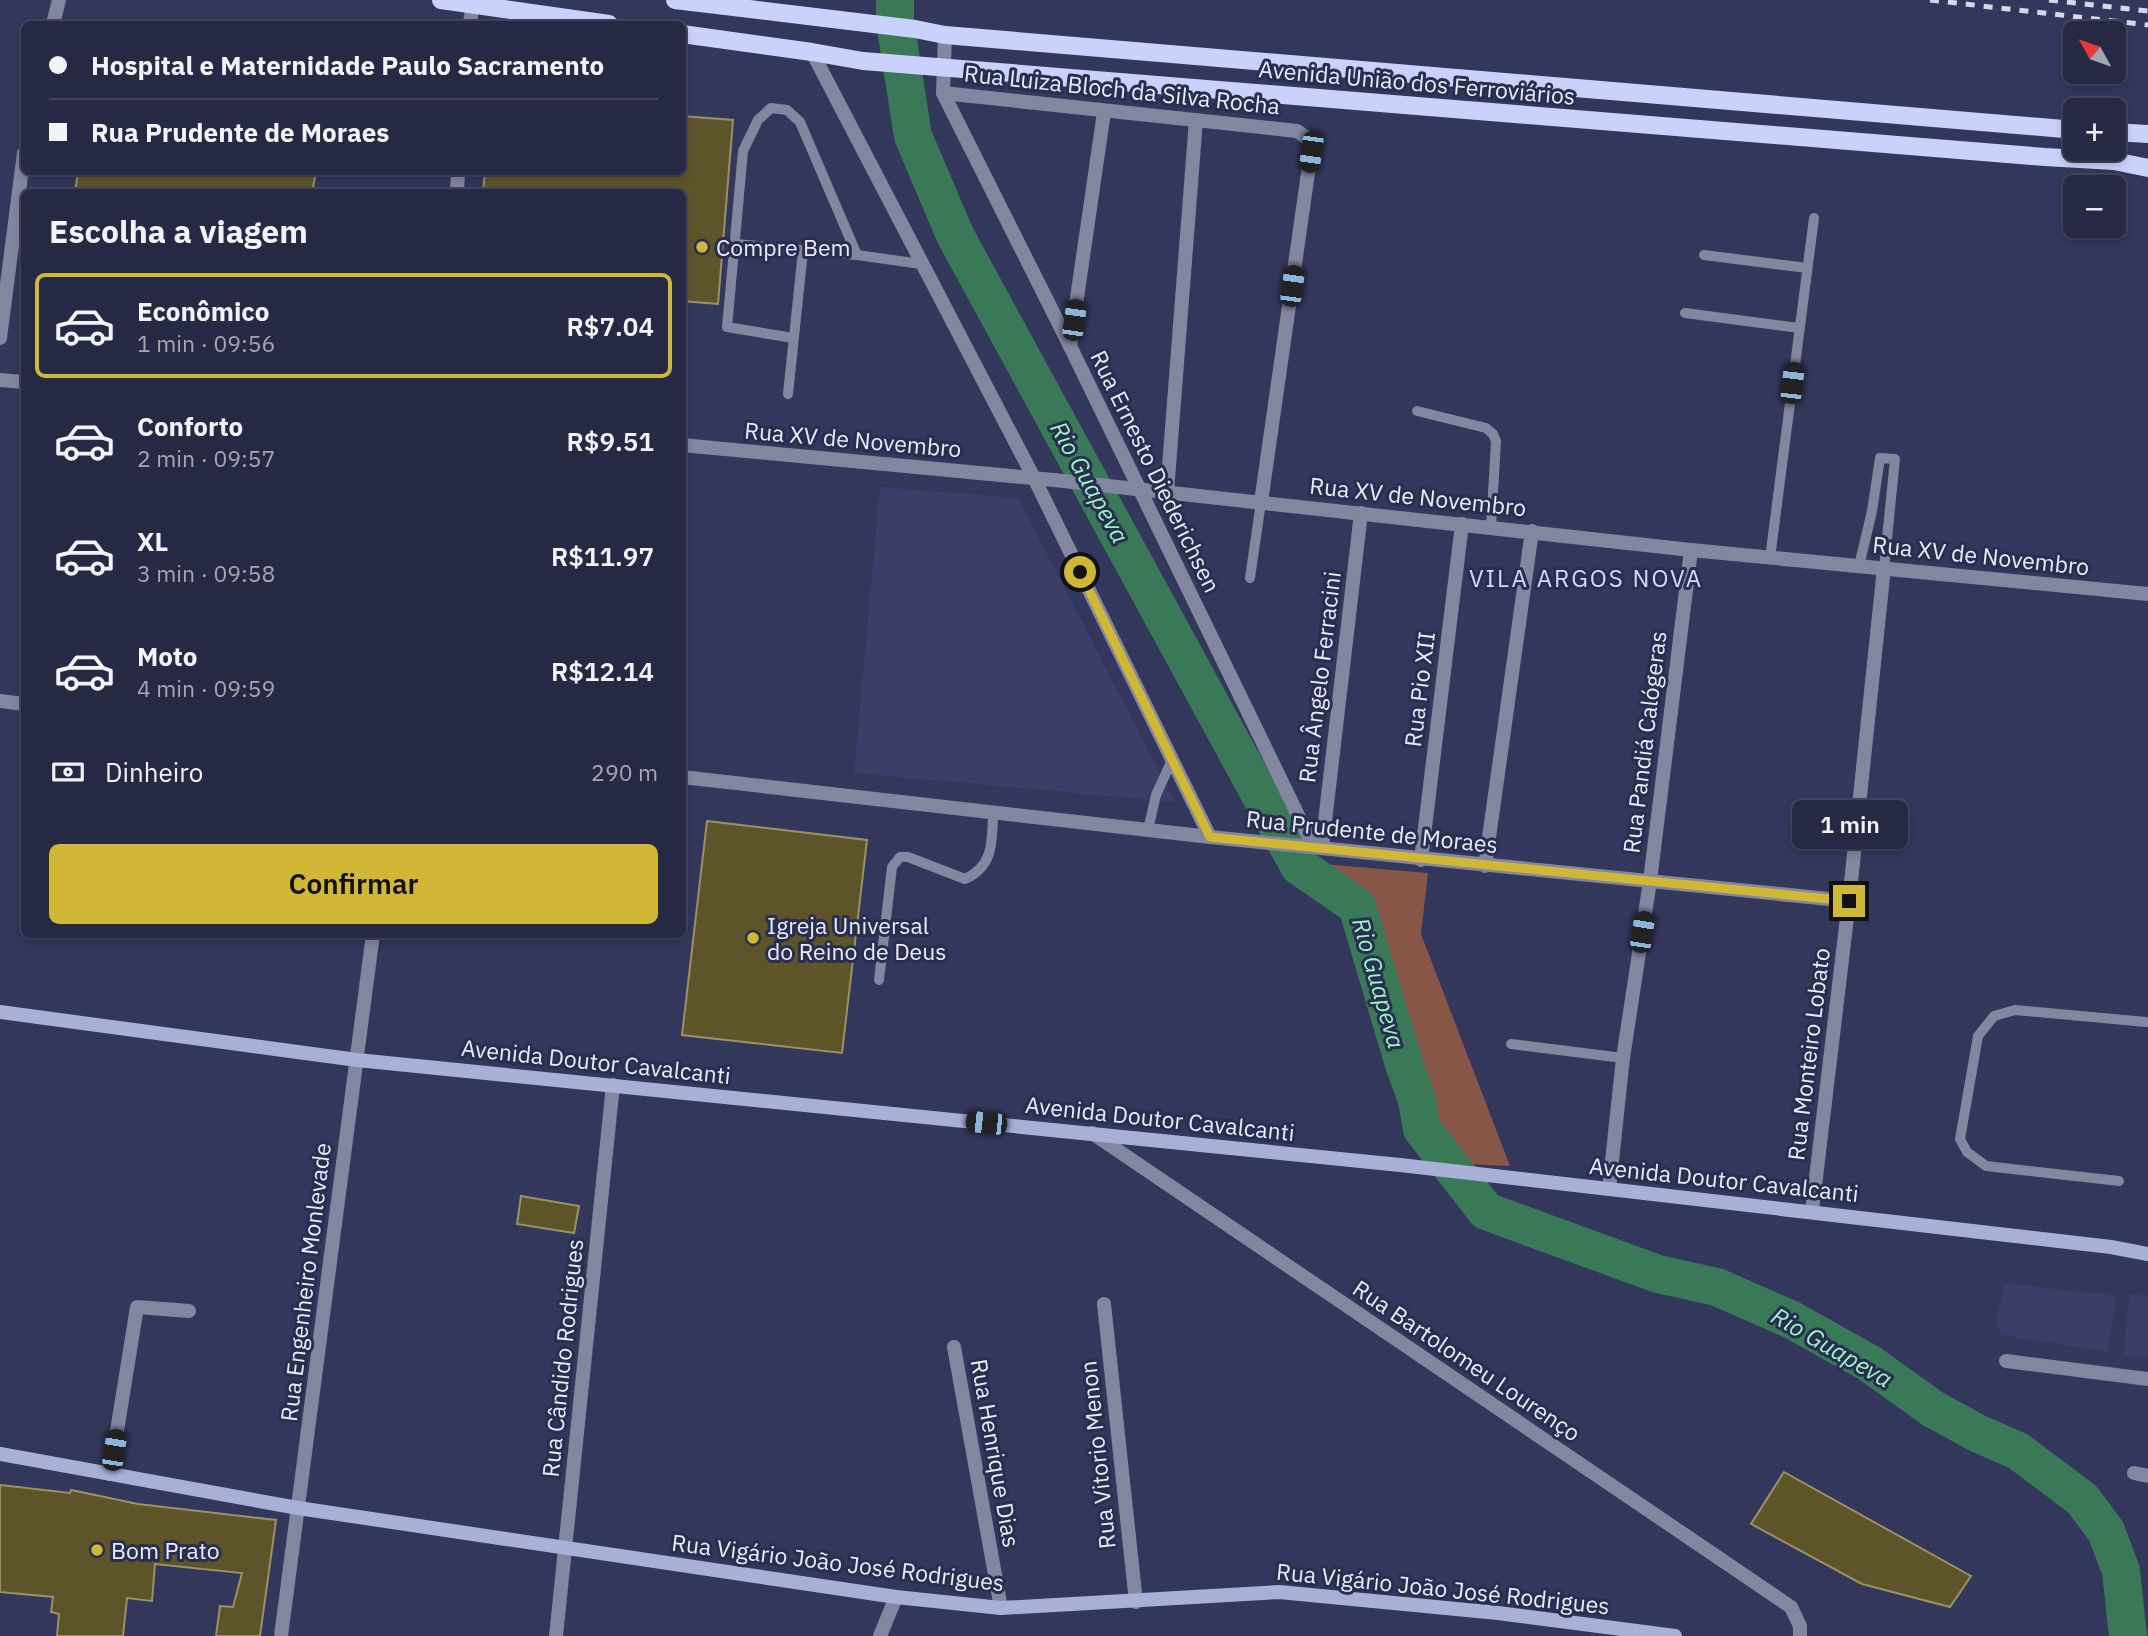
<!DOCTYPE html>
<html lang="pt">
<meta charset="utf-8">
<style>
body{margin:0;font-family:"IBM Plex Sans",sans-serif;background:#32354f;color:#f1f3f6;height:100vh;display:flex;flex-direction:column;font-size:26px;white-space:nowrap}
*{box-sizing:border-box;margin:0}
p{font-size:23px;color:#a4a6b2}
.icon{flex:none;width:38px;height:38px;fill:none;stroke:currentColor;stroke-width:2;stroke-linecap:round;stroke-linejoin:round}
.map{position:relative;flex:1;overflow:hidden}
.drawer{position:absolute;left:21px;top:189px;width:665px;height:749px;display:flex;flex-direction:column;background:#262944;border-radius:10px;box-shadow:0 4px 10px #0003,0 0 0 2px #42455d}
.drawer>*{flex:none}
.hud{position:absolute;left:21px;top:21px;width:665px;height:154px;border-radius:10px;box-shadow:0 4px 10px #0003,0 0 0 2px #42455d;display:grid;align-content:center;height:154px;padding:0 28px;background:#262944}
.needle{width:46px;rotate:310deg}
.buttons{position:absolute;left:2063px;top:21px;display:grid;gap:14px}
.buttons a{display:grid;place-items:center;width:63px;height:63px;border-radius:10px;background:#262944;box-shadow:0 4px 10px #0003,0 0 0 2px #42455d;font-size:35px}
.end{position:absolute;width:32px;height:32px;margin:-16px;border:9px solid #d0b736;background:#111;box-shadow:0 0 0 4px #111}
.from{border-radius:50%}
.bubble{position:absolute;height:49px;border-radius:10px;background:#262944;box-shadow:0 4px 10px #0003,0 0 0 2px #42455d;font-size:23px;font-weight:600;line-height:49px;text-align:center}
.car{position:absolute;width:21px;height:42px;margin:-21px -10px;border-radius:9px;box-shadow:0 0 5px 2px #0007;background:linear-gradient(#222 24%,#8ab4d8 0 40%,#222 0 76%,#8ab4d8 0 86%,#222 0)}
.hud b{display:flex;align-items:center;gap:24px;height:66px;font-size:26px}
.hud b+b{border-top:2px solid #42455d}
.hud i{width:18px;height:18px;background:#f1f3f6}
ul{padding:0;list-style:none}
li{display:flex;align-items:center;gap:21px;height:105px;margin:0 14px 10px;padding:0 14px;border:4px solid transparent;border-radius:10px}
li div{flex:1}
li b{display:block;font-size:26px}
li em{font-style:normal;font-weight:600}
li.current{border-color:#d0b736}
li>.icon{width:63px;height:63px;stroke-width:1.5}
h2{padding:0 28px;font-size:32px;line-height:84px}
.pay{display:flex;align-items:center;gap:18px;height:77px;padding:0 28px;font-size:26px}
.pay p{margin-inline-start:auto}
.primary-button{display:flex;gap:14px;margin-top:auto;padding:14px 28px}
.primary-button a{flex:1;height:80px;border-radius:10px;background:#d0b736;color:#111;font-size:28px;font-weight:600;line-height:80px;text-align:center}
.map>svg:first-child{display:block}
</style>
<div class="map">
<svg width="2148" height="1636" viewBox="0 0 2148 1636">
<rect width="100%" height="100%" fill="#33375b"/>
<g fill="#3a3e69">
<polygon points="880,487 1018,498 1175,802 854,773"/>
<polygon points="2004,1283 2116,1296 2108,1352 2001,1335 1996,1322"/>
<polygon points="2129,1294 2148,1296 2148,1358 2124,1355"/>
</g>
<polygon fill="#885647" points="1311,863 1428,873 1421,934 1510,1166 1465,1164 1430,1106 1390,966 1361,894"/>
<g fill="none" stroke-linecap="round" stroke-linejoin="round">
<polyline stroke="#3a7957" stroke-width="38" points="895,0 895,22 913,136 955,235 1299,866 1357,906 1404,1064 1417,1100 1422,1129 1486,1211 1658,1274 1717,1287 1792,1320 1869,1363 1933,1409 1977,1433 2018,1451 2082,1499 2106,1531 2121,1571 2128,1636"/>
</g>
<g fill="#5d5529" stroke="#9a9164" stroke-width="2">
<polygon points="682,116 733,120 718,304 682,301 682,192 483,192 485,172 682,172"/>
<polygon points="78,172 316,172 312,192 75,192"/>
<polygon points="707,821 867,840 842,1053 682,1035"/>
<polygon points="521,1196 579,1206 574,1233 517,1224"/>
<polygon points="1784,1472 1971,1576 1950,1607 1862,1584 1751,1524"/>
<polygon points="0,1485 70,1493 71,1490 138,1504 276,1520 260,1636 216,1636 220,1606 233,1607 242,1573 155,1564 152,1601 127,1598 123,1636 57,1636 59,1614 51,1612 53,1597 0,1592"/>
</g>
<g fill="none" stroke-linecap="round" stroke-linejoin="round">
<g stroke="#82869f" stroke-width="10">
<polyline points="736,244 857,255 921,264"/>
<polyline points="1704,255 1807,268"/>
<polyline points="1685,313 1799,328"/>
<polyline points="793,338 727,327 743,151 758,120 771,108 787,110 800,122 857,255"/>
<polyline points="788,394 803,251"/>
<polyline points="1417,411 1486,428 1493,434 1496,441 1491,527"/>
<polyline points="1770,558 1814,218"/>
<polyline points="1859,566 1872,511 1880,458 1895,459 1884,568"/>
<polyline points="1250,578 1261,502"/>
<polyline points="1148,830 1156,795 1172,760"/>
<path d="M879,980L892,867L900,857H908L965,879C994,866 992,841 993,813"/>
<polyline points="1511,1044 1623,1058"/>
<polyline points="2119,1181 1986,1166 1967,1152 1960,1139 1978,1036 1994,1016 2015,1010 2146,1022"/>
</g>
<g stroke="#82869f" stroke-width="14">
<polyline points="53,24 59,0"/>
<polyline points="945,35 943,93 1070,346 1313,846"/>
<polyline points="812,52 1034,478 1210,837"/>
<polyline points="943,93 1297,131 1311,141 1311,152 1261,502"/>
<polyline points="0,338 24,153"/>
<polyline points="1070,346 1104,112"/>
<polyline points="0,380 24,382"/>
<polyline points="682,445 1054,480 1691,550 2148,594"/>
<polyline points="1167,492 1196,120"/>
<polyline points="0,701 24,704"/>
<polyline points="682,777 1210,837 1849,901"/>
<polyline points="1322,847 1361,513"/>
<polyline points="1421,860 1462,524"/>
<polyline points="1485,866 1532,531"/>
<polyline points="1092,1133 1791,1607 1800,1626 1800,1636"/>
<polyline points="1609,1189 1623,1058 1650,881 1691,550"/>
<polyline points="1812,1211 1849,901 1884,568"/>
<polyline points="1104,1304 1136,1602"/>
<polyline points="954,1347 1001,1608"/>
<polyline points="2006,1361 2148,1379"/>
<polyline points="2134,1473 2148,1476"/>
<polyline points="110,1474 137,1307 189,1311"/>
<polyline points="556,1636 613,1085"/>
</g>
<g stroke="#82869f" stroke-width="14">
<polyline points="470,24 473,0"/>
<polyline points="457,192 458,172"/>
<polyline points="281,1636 373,934"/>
<polyline points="880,1636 896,1597"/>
</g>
<g stroke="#a9b0d8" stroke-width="14">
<polyline points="0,1012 357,1060 1400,1165 2111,1247 2148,1254"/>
<polyline points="0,1454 298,1508 896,1597 1001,1608 1279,1592 1498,1613 1675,1636"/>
</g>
<g stroke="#cad1fb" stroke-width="18">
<polyline points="441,0 609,24"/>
<polyline points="675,0 915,29 945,35 2076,130"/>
<polyline points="682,34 812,52 863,61 2045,157 2114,161 2148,168"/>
<polyline points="2114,132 2148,134"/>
</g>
<g stroke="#d6d8e8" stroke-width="5" stroke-dasharray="9 9" stroke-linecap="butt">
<polyline points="1930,0 2148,25"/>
<polyline points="2049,0 2148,11"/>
</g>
</g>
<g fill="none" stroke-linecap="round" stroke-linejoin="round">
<polyline stroke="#d0b736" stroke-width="9" points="1080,572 1210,837 1849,901"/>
</g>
<g fill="#d0b736" stroke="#292d50" stroke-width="2.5">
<circle cx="702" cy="247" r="7"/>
<circle cx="753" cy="938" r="7"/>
<circle cx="97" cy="1550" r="7"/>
</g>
<g text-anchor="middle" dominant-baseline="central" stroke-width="6" stroke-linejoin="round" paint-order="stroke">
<g font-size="23" fill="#ebedfb" stroke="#292d50">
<text transform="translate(1417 82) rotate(5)">Avenida União dos Ferroviários</text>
<text transform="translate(1122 89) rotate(6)">Rua Luiza Bloch da Silva Rocha</text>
<text transform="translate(853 439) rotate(5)">Rua XV de Novembro</text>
<text transform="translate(1156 471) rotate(64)">Rua Ernesto Diederichsen</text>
<text transform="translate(1418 496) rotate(6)">Rua XV de Novembro</text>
<text transform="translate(1981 555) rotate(6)">Rua XV de Novembro</text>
<text transform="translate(1319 677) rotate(-83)">Rua Ângelo Ferracini</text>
<text transform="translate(1419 689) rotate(-83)">Rua Pio XII</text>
<text transform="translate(1644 742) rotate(-83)">Rua Pandiá Calógeras</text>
<text transform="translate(1372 831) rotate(6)">Rua Prudente de Moraes</text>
<text transform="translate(1808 1054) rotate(-83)">Rua Monteiro Lobato</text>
<text transform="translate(596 1061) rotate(6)">Avenida Doutor Cavalcanti</text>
<text transform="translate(1160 1118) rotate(6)">Avenida Doutor Cavalcanti</text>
<text transform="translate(1724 1179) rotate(6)">Avenida Doutor Cavalcanti</text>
<text transform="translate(305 1282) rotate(-83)">Rua Engenheiro Monlevade</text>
<text transform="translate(562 1358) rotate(-84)">Rua Cândido Rodrigues</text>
<text transform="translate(1467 1360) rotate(34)">Rua Bartolomeu Lourenço</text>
<text transform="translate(996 1453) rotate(80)">Rua Henrique Dias</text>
<text transform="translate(1097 1455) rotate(-96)">Rua Vitorio Menon</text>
<text transform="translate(838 1562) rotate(7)">Rua Vigário João José Rodrigues</text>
<text transform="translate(1443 1588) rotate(6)">Rua Vigário João José Rodrigues</text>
</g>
<g font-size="23" fill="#ebedfb" stroke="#292d50" text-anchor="start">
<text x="716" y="247">Compre Bem</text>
<text x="767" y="925">Igreja Universal<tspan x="767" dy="26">do Reino de Deus</tspan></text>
<text x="111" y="1550">Bom Prato</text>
</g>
<g font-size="24" font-style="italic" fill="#99f6c1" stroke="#292d50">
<text transform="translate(1090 482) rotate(61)">Rio Guapeva</text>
<text transform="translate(1379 983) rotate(74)">Rio Guapeva</text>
<text transform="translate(1832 1347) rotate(30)">Rio Guapeva</text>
</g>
<g font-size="24" letter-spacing="2" fill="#d4dafe" stroke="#292d50">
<text x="1586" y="578">VILA ARGOS NOVA</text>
</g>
</g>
</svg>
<div class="buttons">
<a><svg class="needle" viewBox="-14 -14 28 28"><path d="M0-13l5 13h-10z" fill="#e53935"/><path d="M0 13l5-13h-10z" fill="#a4a6b2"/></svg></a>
<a>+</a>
<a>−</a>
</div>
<i class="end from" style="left:1080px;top:572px"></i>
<i class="end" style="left:1849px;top:901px"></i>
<div class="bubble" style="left:1792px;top:800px;width:116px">1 min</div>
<i class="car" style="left:1311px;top:152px;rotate:188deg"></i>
<i class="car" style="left:1292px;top:286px;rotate:8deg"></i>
<i class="car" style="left:1074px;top:320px;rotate:8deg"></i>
<i class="car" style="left:1792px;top:383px;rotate:7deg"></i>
<i class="car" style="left:1642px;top:932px;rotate:9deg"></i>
<i class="car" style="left:986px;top:1123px;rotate:276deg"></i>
<i class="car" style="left:114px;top:1450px;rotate:9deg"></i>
<div class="hud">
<b><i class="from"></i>Hospital e Maternidade Paulo Sacramento</b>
<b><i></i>Rua Prudente de Moraes</b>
</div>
<section class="drawer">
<h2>Escolha a viagem</h2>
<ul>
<li class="current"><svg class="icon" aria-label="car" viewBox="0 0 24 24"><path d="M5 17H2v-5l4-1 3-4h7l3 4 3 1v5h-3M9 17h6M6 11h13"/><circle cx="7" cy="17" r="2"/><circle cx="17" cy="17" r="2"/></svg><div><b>Econômico</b><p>1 min · 09:56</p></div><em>R$7.04</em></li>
<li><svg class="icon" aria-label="car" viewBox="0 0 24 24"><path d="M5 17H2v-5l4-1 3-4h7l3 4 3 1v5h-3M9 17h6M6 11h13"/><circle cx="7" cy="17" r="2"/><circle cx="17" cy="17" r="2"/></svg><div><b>Conforto</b><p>2 min · 09:57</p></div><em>R$9.51</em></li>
<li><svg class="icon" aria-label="car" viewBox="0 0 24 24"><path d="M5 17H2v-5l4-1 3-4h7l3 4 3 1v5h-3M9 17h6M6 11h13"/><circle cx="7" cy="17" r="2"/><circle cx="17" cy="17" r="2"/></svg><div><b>XL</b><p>3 min · 09:58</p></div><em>R$11.97</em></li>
<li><svg class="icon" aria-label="car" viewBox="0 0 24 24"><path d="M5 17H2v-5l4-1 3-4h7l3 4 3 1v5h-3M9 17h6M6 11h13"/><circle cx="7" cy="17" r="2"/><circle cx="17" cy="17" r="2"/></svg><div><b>Moto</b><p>4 min · 09:59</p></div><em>R$12.14</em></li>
</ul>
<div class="pay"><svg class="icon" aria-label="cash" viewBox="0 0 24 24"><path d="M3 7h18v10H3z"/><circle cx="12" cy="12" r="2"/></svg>Dinheiro<p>290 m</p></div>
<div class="primary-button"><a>Confirmar</a></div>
</section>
</div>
